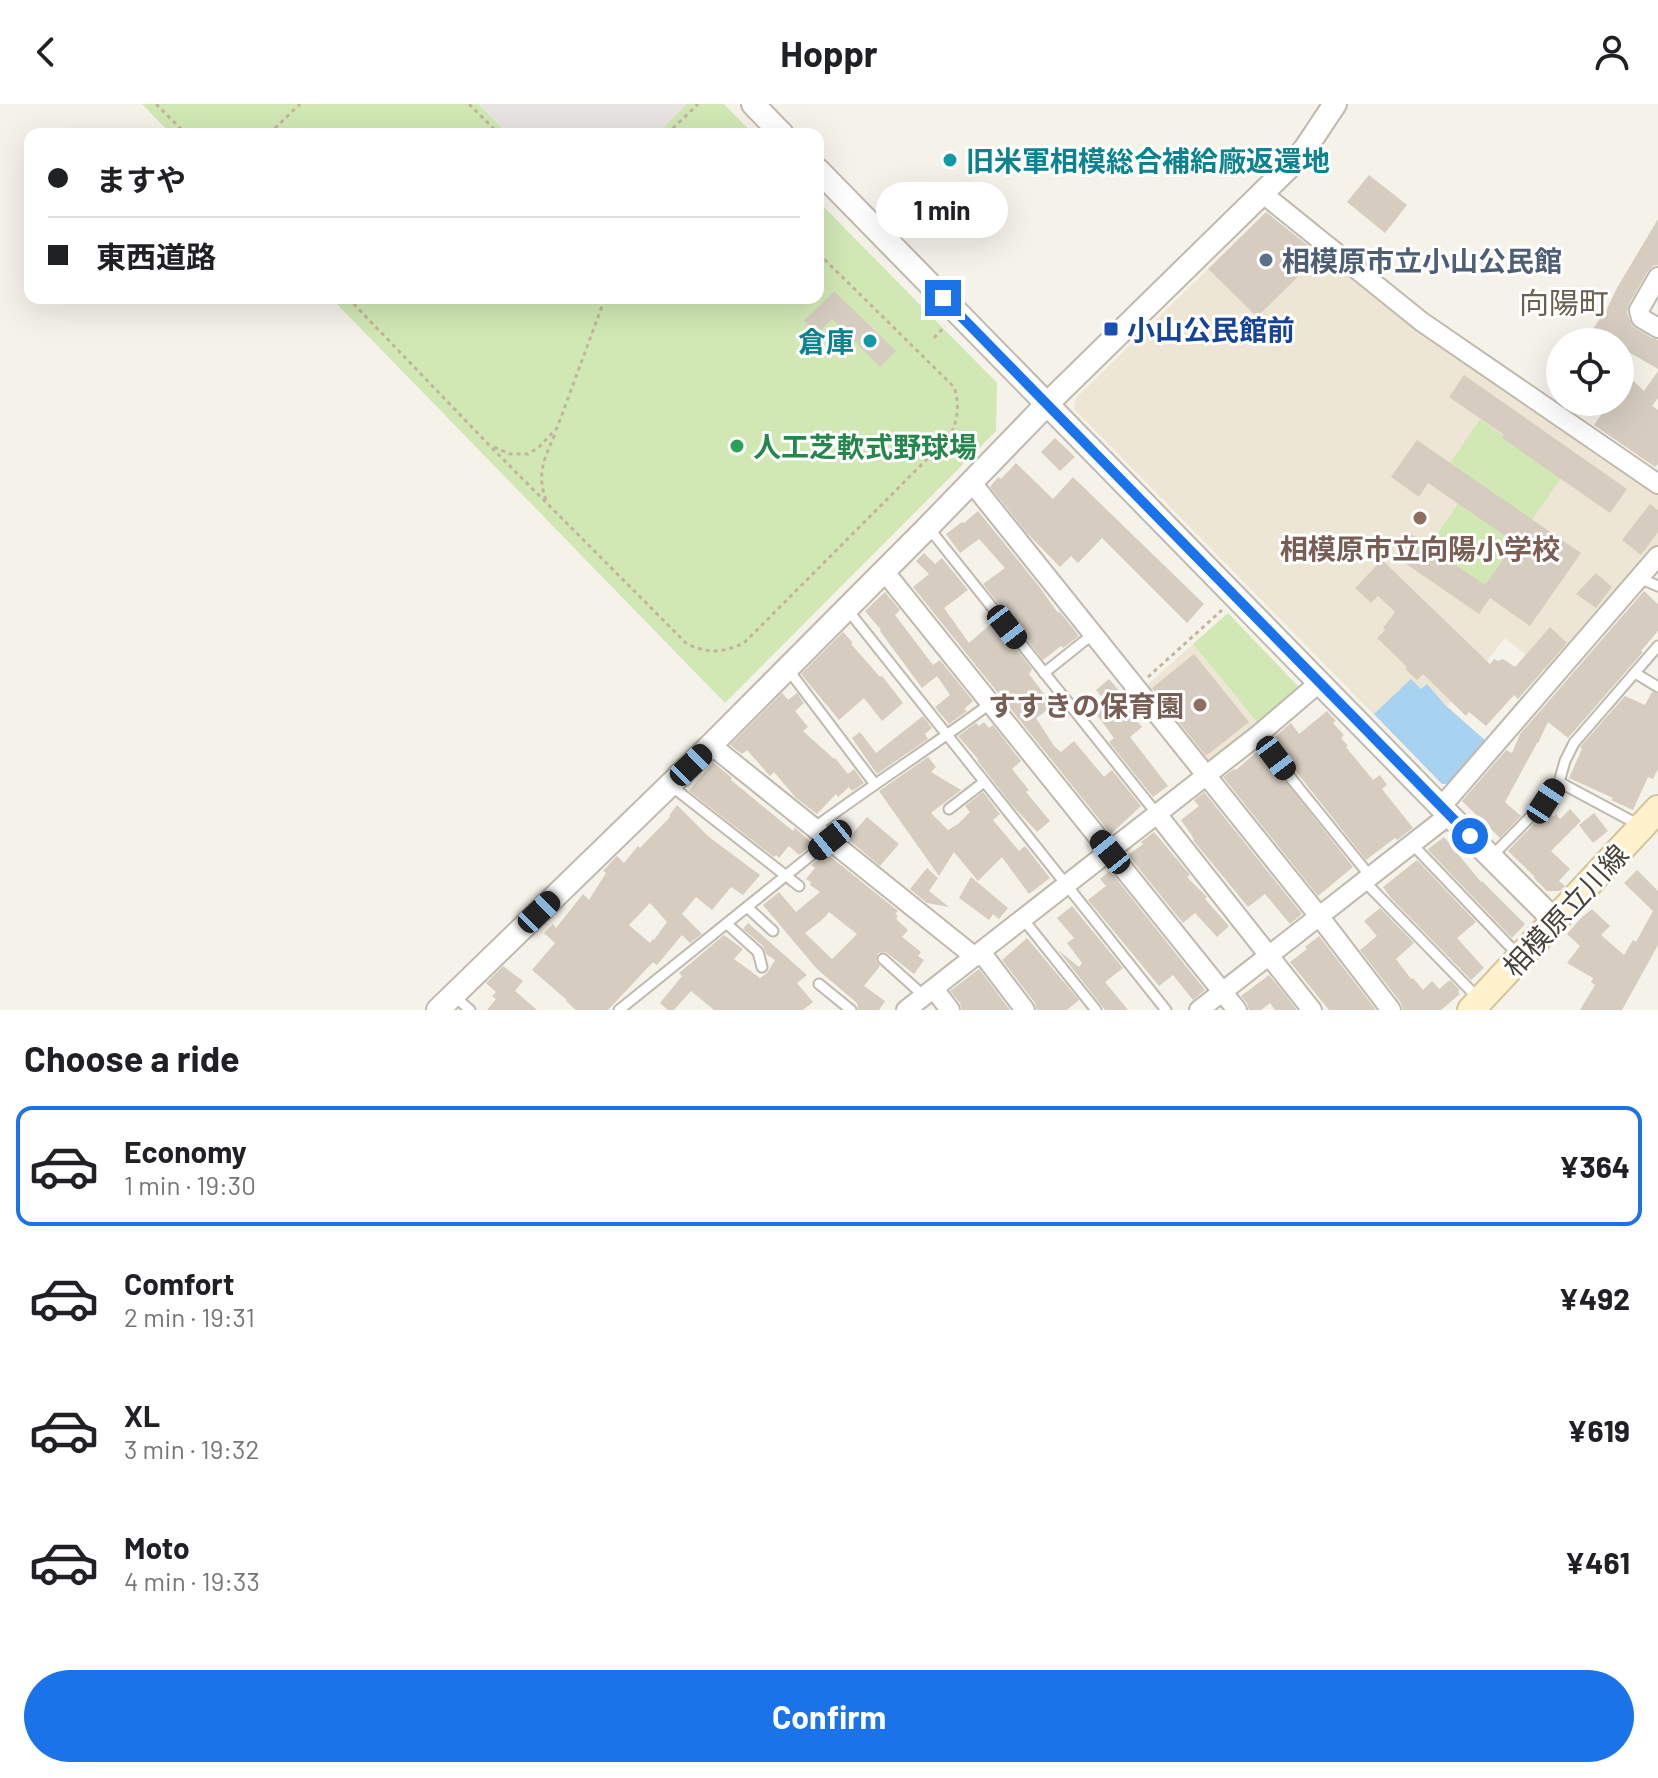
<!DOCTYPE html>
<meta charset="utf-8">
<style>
body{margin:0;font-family:Barlow,"Noto Sans JP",sans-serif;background:#f6f6f6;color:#202124;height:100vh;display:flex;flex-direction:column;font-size:30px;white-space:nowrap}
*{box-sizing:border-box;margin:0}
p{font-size:26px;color:#757577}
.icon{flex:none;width:44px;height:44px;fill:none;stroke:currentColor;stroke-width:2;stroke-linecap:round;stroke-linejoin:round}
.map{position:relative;height:906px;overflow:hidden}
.sheet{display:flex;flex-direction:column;background:#fff;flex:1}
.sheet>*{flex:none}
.guide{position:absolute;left:24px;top:24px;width:800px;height:176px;border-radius:16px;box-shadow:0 8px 32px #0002;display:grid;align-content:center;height:176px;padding:0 24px;background:#fff}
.buttons{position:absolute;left:1546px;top:224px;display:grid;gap:16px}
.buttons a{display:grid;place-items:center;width:88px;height:88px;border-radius:50%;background:#fff;box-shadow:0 8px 32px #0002;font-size:40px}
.end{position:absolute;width:36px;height:36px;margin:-18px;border:10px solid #1a73e8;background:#fff;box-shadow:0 0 0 4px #fff}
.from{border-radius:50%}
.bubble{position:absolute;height:56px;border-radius:28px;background:#fff;box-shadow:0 8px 32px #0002;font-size:26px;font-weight:700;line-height:56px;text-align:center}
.car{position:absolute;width:24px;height:48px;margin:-24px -12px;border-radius:10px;box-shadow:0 0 6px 2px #0007;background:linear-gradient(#222 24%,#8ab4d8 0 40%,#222 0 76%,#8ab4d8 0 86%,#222 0)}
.guide b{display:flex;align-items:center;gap:28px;height:76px;font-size:30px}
.guide b+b{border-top:2px solid #e0e0e0}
.guide i{width:20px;height:20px;background:#202124}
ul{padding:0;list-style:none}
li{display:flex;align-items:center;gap:24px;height:120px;margin:0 16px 12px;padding:0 8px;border:4px solid transparent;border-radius:16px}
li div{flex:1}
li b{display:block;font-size:30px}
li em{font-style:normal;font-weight:700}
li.current{border-color:#1a73e8}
li>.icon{width:72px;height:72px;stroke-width:1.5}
h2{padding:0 24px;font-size:36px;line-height:96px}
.action{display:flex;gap:16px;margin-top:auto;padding:16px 24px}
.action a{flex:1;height:92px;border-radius:48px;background:#1a73e8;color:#fff;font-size:32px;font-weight:700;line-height:92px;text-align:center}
header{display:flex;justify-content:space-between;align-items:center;height:104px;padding:0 24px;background:#fff;font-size:36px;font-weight:700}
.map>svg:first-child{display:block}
</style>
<header><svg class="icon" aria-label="back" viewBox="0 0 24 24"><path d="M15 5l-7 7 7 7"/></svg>Hoppr<svg class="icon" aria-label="person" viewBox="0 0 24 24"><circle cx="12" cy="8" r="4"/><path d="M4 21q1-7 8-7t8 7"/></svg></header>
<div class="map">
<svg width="1658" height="906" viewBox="0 0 1658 906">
<rect width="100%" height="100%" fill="#f5f2ea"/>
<g fill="#eee6d4">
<polygon points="1324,146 1417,222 1568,330 1658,387 1658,441 1548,569 1505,534 1476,571 1474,570 1447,602 1487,638 1442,680 1074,305 1076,294 1208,165 1257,213"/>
<polygon points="1193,540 1257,618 1207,661 1144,584"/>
</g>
<g fill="#d1e8b4">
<polygon points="142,0 724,0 753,30 171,30"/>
<polygon points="818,97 997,279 996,327 725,599 331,194 818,194"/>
<polygon points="1480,315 1561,374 1532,416 1450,359"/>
<polygon points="1458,400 1515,439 1485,481 1429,442"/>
<polygon points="1228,509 1298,582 1296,587 1257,618 1193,540"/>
</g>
<polygon fill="#e7e4e1" points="478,0 687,0 657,30 508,30"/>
<polygon fill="#a8d3f0" points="1411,575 1421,585 1427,580 1446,602 1487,638 1451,680 1442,680 1374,610"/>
<g fill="#d6cdc0" fill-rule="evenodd">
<polygon points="1369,71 1407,101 1385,129 1347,98"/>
<polygon points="1266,108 1320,151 1257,213 1208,165"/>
<polygon points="1658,115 1658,161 1653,162 1648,167 1629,200 1627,208 1632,222 1652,234 1658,236 1658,265 1620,243 1620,238 1611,238 1593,225 1602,212 1603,213 1617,184"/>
<polygon points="834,187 896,247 880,263 832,215 817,230 804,217"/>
<polygon points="1658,267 1658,294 1652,302 1658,306 1658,360 1655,363 1594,321 1610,298 1620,298 1620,286 1629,273 1644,287"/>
<polygon points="1464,271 1627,385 1610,409 1502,334 1504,331 1449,293"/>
<polygon points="1055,334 1075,353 1060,367 1041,348"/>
<polygon points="1417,336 1581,449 1530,522 1490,494 1479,510 1396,453 1411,430 1485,481 1515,439 1428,379 1419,393 1391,373"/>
<polygon points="1016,359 1053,395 1073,373 1204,500 1187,519 1102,434 1078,459 1071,452 1060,463 1026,428 990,383 998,373 1001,375"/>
<polygon points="1650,400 1658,406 1658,428 1641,451 1622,436"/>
<polygon points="978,407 1038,481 1058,509 1059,507 1079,532 1063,544 1061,542 1043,556 983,480 1005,464 979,435 960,449 946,430 962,418 964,419"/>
<polygon points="924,449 935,460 942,454 968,486 944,504 969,539 994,517 1032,565 1029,570 1053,602 1036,614 1054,642 1061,648 1074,637 1104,673 1112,666 1141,702 1111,730 913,483 929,470 916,457"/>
<polygon points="1382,456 1490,560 1494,555 1498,557 1503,555 1515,563 1550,523 1567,539 1518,595 1514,591 1486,622 1469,608 1466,612 1423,570 1417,576 1405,565 1407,563 1377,534 1385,526 1383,524 1395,508 1378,492 1371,499 1355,484"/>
<polygon points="1596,469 1612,483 1596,504 1576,490"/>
<polygon points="1644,487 1658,500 1658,527 1641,547 1643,548 1568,634 1548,618 1538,639 1537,639 1505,698 1521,712 1500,734 1462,697 1506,646 1512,649 1520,630"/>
<polygon points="885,488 900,506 895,511 933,561 940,556 973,597 964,605 967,607 949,620 935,603 950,591 937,572 922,584 880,527 881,526 865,507"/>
<polygon points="843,528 853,539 851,540 880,573 882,572 903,599 882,617 864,594 839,616 801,570"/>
<polygon points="1194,550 1249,618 1206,652 1152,584"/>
<polygon points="1109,575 1142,613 1137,617 1142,623 1130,633 1168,682 1153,693 1109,638 1114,634 1091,603 1103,594 1096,586"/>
<polygon points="1652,588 1658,590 1658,665 1653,675 1648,673 1633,706 1611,696 1613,694 1569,674 1582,645 1580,643 1625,592 1645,601"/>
<polygon points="782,589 788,596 797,589 804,599 795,607 808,623 803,627 834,655 835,654 848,670 854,665 864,679 852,687 849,683 838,693 836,690 817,710 796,694 774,668 770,672 747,646 742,650 730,641"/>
<polygon points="1327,607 1336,617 1333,619 1344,631 1341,634 1348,642 1346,643 1373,676 1380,671 1387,681 1382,685 1413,724 1397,736 1395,734 1366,756 1271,636 1291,619 1299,630"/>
<polygon points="923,612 932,624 925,630 928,635 877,670 852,634 860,628 876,649"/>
<polygon points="984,618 989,624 993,621 1021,657 1012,665 1029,686 1026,688 1050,717 1037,728 1011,700 977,656 978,655 958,632 976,619 979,622"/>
<polygon points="1260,645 1353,763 1318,792 1223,673 1234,665 1236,666"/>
<polygon points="928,653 936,663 931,668 961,686 931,709 948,726 958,720 970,708 965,702 983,688 1000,710 993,716 1019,747 1025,742 1050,774 1029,790 1002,753 978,777 954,748 939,772 879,687"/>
<polygon points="713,658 732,674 731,676 793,727 795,724 813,740 799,751 789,742 779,754 776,751 774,753 689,687"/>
<polygon points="1204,688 1302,810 1290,820 1265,790 1248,803 1193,736 1194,735 1181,716 1199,702 1194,696"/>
<path d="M677,701L709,733L760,771L743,791L731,783L712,806L696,793L682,810L702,830L690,839L682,831L657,861L653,858L608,906H576L566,897L567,896L532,866L555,839L544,829L553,820L556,824L583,790L589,796L606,769L603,767L614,755L617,752L624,759L638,742L640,744L670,713L669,712ZM650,799L667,818L654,836L653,835L650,839L629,821Z"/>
<polygon points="1570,705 1581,717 1551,747 1570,765 1559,777 1565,782 1560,787 1547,787 1534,774 1535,773 1508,747 1547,706 1554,713 1556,710 1560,715"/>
<polygon points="1594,709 1608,727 1593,739 1579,721"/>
<polygon points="867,713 899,740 880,762 848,735"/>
<polygon points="1154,728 1190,771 1187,773 1207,793 1205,795 1229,822 1217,833 1195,809 1183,819 1128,751 1143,740 1141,738"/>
<polygon points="1444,733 1481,778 1482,777 1525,820 1512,834 1429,747 1428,745"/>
<path d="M826,749L898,807L895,810L898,812L896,815L908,826L902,833L921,848L918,852L924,856L914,870L887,849L884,848L878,849L876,857L880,862L864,882L885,897L879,906H858L857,899L817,865L763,801L779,788L796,808L820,788L810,781L811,778L806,775L815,764L811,761ZM829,808L857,830L832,855L805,829L823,815Z"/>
<polygon points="1417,756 1476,818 1457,834 1484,864 1471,876 1391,794 1383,783"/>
<polygon points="927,764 938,774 929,787 949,803 927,799 910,785"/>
<polygon points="1637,766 1658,787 1658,841 1622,906 1580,906 1595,881 1591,878 1593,874 1567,859 1580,842 1567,830 1581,814 1592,805 1610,822 1601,831 1624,851 1633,836 1636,838 1653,807 1624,779"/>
<polygon points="1110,767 1205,886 1193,896 1173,871 1159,882 1088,796 1106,782 1100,775"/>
<polygon points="971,773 1008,804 999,815 993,810 989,816 959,794"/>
<polygon points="1072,802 1123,864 1105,878 1128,906 1105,906 1058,846 1079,863 1082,859 1067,839 1074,834 1057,814"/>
<polygon points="1380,804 1414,839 1396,855 1411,875 1413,874 1423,886 1432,877 1439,885 1450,876 1460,886 1458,887 1460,890 1441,906 1403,906 1401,899 1360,846 1377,832 1364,817"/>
<polygon points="748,819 807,871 797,879 813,898 803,906 714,906 691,887 674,906 668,906 660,899 682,872 679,869 724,831 743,845 734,855 760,874 767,869 775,856 766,850 763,842 743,825"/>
<polygon points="1319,832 1376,906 1329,906 1290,858 1307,845 1305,843"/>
<polygon points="1027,834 1079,896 1067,906 1037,906 1035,899 1002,856"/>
<polygon points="503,862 523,877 515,887 537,906 487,906 496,895 492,892 496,888 486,879"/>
<polygon points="979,865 1010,906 962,906 960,899 950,887"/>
<polygon points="1269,871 1284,889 1297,906 1275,906 1270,899 1261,906 1249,906 1247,899 1241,892"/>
</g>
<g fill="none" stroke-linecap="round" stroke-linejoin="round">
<g stroke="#c0b9ad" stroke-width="13">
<g id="service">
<polyline points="928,423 1157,710"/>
<polyline points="1639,474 1658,482"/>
<polyline points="847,505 1166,906"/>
<polyline points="787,564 874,679"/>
<polyline points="1044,569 1093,530"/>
<polyline points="1635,569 1658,583"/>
<polyline points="1258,631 1294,678 1370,772"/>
<polyline points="1559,678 1641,722"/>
<polyline points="670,681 799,782"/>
<polyline points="949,705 984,678"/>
<path d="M814,724C872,681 933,642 991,599"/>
<polyline points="1412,740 1518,851"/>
<polyline points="1491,753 1546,697 1559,678 1565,657 1574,639 1658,542"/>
<polyline points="1364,777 1478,894"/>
<polyline points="747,803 773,827"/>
<polyline points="1023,815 1096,906"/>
<polyline points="727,820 758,848 762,863"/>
<polyline points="883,855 924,892"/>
<polyline points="819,880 851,906"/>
<polyline points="453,891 470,906"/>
<polyline points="619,906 830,736"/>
</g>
</g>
<g stroke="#c0b9ad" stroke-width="22">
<g id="minor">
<polyline points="1262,89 1422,218 1658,380"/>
<polyline points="1658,173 1639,206 1641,214 1658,224"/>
<polyline points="972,379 1319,812 1391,906"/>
<polyline points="884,467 1237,906"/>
<polyline points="711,641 975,853"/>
<polyline points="1441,703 1658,452"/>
<polyline points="1157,710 1312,906"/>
<polyline points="981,848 1025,906"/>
<polyline points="934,885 950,906"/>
<polyline points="906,906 1258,631 1320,578"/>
<polyline points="1199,906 1449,711"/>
</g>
</g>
<g stroke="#c0b9ad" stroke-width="26">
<g id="tertiary">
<polyline points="753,0 782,30"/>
<polyline points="818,66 1441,703 1555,817"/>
<polyline points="438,906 711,641 928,423 1047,300 1286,66 1305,45 1335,0"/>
</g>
</g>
<g stroke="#d4c59a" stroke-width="30">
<polyline id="secondary" points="1471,906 1658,705"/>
</g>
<g stroke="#c2b59e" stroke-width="3" stroke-dasharray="4 4" stroke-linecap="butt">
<polyline points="156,0 186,30"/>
<polyline points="469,0 499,30"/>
<polyline points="269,30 300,0"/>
<polyline points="667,30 698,0"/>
<path d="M348,194L490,342L686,539C706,550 723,549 744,539L950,332C958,316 960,300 954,283L818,149"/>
<polyline points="934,234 945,222"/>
<polyline points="494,343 510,350 528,350 539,343 557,324 605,194"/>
<path d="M546,396C536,369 545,353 556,328"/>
<polyline points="1148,573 1222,506"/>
</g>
<use href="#service" stroke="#fff" stroke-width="9"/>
<use href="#minor" stroke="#fff" stroke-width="18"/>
<use href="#tertiary" stroke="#fff" stroke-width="22"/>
<use href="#secondary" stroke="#fef1cb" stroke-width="26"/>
</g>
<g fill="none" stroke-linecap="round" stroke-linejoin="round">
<polyline stroke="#1a73e8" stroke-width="10" points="943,194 1470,732"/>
</g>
<g fill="#0f9aa8" stroke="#fff" stroke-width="3">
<circle cx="950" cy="56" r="8"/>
<circle cx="870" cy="237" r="8"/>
</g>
<circle fill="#5c6f8a" stroke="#fff" stroke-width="3" cx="1266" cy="156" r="8"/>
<rect fill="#1a4fb4" stroke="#fff" stroke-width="3" x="1103" y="217" width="16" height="16" rx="4"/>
<circle fill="#2e9e5b" stroke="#fff" stroke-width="3" cx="737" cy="342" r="8"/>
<g fill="#8d6e63" stroke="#fff" stroke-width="3">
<circle cx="1420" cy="414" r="8"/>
<circle cx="1200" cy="601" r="8"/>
</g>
<g text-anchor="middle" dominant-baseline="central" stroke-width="6" stroke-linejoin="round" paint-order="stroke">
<g font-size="28" font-weight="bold" fill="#0d838f" stroke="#fff" text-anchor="start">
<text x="966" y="56">旧米軍相模総合補給廠返還地</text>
<text x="854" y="237" text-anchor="end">倉庫</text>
</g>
<g font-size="28" font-weight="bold" fill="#4e5e75" stroke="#fff" text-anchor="start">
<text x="1282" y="156">相模原市立小山公民館</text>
</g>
<g font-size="28" font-weight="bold" fill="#164399" stroke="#fff" text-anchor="start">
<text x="1127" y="225">小山公民館前</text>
</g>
<g font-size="28" font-weight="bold" fill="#27864d" stroke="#fff" text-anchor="start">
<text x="753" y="342">人工芝軟式野球場</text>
</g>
<g font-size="28" font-weight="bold" fill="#785e54" stroke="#fff">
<text x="1420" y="444">相模原市立向陽小学校</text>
<text x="1184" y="601" text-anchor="end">すすきの保育園</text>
</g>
<g font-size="28" fill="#494238" stroke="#fff">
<text transform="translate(1565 806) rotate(-47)">相模原立川線</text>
</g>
<g font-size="30" fill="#6c604f" stroke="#fff">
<text x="1564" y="198">向陽町</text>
</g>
</g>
</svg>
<div class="buttons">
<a><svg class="icon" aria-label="locate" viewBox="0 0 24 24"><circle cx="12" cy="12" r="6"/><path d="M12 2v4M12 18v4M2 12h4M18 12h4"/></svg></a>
</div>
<i class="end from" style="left:1470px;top:732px"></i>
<i class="end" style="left:943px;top:194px"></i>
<div class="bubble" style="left:876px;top:78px;width:132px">1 min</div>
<i class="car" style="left:1007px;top:523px;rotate:142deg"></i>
<i class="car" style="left:1276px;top:654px;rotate:143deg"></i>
<i class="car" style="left:691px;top:661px;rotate:46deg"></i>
<i class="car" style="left:1546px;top:697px;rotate:33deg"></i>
<i class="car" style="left:830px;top:736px;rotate:231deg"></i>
<i class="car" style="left:1110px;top:748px;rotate:321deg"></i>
<i class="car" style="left:539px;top:808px;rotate:46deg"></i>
<div class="guide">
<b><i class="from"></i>ますや</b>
<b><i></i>東西道路</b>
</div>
</div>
<section class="sheet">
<h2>Choose a ride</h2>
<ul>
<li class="current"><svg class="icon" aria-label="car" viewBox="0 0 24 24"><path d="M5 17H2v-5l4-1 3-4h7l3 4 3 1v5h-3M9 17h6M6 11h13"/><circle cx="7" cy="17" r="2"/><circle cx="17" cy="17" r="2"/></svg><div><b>Economy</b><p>1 min · 19:30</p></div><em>¥364</em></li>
<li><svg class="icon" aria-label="car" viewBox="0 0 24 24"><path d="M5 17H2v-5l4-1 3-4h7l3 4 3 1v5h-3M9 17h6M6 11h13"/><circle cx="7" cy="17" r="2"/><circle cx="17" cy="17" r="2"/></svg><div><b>Comfort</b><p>2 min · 19:31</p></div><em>¥492</em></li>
<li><svg class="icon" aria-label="car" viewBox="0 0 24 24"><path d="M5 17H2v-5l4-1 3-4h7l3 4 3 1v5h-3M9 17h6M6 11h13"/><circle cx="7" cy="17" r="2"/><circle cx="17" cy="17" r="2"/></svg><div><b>XL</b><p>3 min · 19:32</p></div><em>¥619</em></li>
<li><svg class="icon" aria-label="car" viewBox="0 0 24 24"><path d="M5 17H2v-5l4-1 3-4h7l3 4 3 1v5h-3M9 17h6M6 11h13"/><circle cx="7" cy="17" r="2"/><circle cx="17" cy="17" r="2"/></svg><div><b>Moto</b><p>4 min · 19:33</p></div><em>¥461</em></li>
</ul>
<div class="action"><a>Confirm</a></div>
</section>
